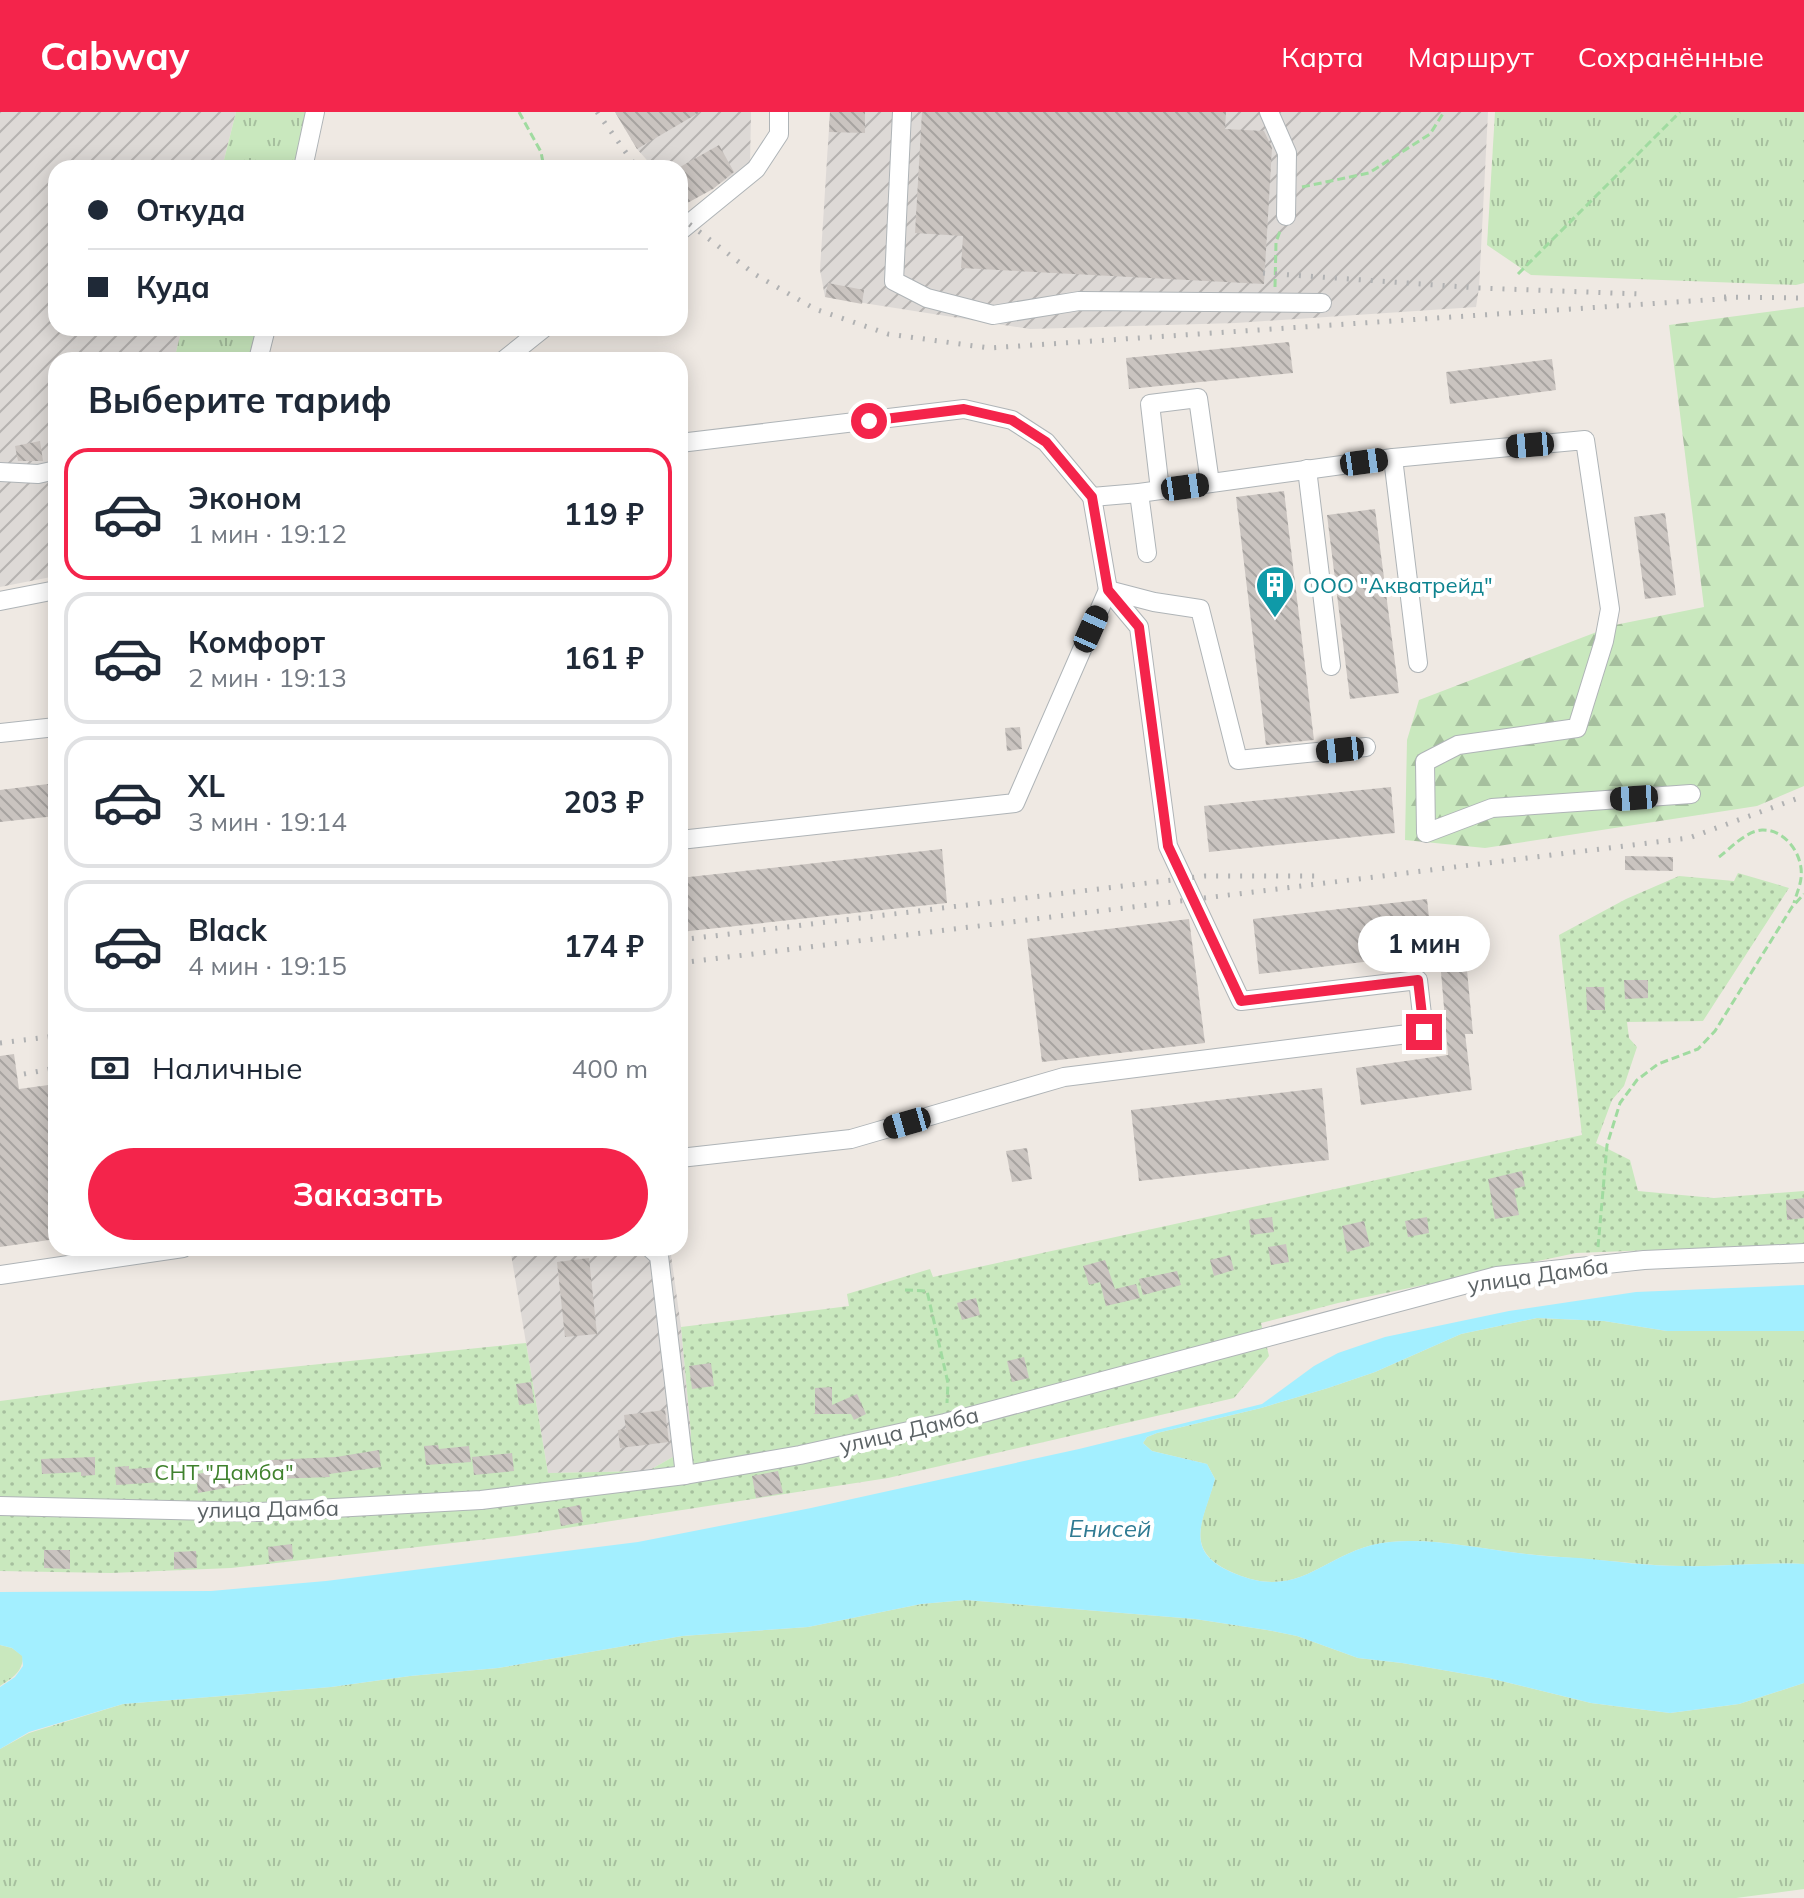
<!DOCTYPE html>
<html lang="ru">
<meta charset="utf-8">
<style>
body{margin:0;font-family:Mulish,sans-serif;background:#f6f6f7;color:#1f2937;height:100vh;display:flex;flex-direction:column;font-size:30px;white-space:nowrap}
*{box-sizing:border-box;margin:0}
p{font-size:26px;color:#747a83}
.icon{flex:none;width:44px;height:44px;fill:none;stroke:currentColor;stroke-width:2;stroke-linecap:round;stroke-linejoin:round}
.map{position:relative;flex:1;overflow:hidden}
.drawer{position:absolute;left:48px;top:240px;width:640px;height:904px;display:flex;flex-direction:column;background:#fff;border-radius:24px;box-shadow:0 4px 20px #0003}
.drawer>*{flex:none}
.guide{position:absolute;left:48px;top:48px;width:640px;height:176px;border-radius:24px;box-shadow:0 4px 20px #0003;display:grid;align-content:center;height:176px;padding:0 40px;background:#fff}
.end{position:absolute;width:36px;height:36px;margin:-18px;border:10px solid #f4244b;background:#fff;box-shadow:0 0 0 4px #fff}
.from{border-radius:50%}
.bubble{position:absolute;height:56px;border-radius:28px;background:#fff;box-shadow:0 4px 20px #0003;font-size:26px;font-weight:700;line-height:56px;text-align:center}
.car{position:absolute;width:24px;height:48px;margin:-24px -12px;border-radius:10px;box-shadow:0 0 6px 2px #0007;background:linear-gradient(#222 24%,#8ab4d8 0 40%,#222 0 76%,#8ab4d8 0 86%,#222 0)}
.guide b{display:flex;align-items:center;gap:28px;height:76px;font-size:30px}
.guide b+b{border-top:2px solid #e0e1e3}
.guide i{width:20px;height:20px;background:#1f2937}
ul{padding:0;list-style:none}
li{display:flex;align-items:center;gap:24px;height:132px;margin:0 16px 12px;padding:0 24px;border:4px solid #e0e1e3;border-radius:24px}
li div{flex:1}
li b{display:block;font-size:30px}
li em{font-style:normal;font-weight:700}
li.selected{border-color:#f4244b}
li>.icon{width:72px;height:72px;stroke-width:1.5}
h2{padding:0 40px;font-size:36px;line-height:96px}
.pay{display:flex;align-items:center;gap:20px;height:88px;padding:0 40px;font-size:30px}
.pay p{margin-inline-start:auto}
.cta{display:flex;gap:16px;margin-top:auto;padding:16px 40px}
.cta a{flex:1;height:92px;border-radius:48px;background:#f4244b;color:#fff;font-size:32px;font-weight:700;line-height:92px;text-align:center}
header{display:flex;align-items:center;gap:48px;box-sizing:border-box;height:112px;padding:0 40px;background:#f4244b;color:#fff}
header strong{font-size:38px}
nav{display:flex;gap:44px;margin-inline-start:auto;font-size:28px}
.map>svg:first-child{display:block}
</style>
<header>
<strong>Cabway</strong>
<nav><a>Карта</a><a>Маршрут</a><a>Сохранённые</a></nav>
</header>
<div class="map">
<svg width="1804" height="1786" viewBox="0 0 1804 1786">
<defs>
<pattern id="industrial-furrows" width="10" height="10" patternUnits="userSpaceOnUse" patternTransform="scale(2)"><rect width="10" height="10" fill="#ddd9d6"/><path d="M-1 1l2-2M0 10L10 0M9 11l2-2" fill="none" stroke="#b6b3b1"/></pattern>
<pattern id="grass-tufts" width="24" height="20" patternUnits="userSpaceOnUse" patternTransform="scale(2)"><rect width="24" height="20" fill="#c9e8be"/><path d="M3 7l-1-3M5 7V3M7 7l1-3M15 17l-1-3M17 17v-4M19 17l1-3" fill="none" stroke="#a6bf9e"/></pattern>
<pattern id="forest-firs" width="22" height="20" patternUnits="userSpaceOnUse" patternTransform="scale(2)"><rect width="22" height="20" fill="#c9e8be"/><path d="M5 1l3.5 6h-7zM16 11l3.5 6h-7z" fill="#a6bf9e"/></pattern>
<pattern id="garden-dots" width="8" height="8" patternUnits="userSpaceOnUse" patternTransform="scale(2)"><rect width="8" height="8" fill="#c9e8be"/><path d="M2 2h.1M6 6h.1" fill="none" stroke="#a6bf9e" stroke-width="1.8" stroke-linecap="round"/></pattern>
<pattern id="building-back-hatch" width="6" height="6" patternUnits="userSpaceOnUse" patternTransform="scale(2)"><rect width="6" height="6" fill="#cac4c0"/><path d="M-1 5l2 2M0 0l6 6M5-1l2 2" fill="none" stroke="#a7a3a0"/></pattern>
</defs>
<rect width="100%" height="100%" fill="#efe9e3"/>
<g fill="url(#industrial-furrows)">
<polygon points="0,0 236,0 222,56 56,56 56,216 182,216 174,248 56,248 56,464 0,475"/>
<polygon points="615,0 751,0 750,54 683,93 680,56 654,56 637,37"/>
<polygon points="830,0 1488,0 1479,176 1476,195 1236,211 1030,217 825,185 820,158"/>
<polygon points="510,1136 670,1136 681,1215 691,1322 687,1337 648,1359 548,1361"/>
</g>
<g fill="url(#grass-tufts)">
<polygon points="236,0 310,0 296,56 222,56"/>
<polygon points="1495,0 1804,0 1804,171 1796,173 1531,163 1487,133"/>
<polygon points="182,216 257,216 250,248 174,248"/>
<path d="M1537,1206L1604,1209L1667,1219H1804V1452C1764,1450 1723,1455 1682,1454C1650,1454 1617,1449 1585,1447C1562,1445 1540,1444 1518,1441C1475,1436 1433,1426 1390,1430C1326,1436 1304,1490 1236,1462C1181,1440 1203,1409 1215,1367L1207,1352L1152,1339L1143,1331L1147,1325L1157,1321L1261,1296L1328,1276L1375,1260L1461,1222Z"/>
<polygon points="966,1488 1195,1507 1267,1518 1297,1524 1358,1546 1402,1551 1489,1566 1591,1591 1670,1601 1739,1592 1804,1571 1804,1777 1736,1786 0,1786 0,1637 29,1621 123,1592 331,1575 410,1564 498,1556 682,1524 808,1515 921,1492"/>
<path d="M0,1533L12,1536L23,1544C23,1560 12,1566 0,1574Z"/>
</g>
<polygon fill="url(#forest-firs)" points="1804,195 1804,674 1757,694 1485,736 1405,728 1407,628 1419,588 1615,513 1704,495 1669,213"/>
<polygon fill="url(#garden-dots)" points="1738,761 1789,776 1703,909 1627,910 1629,926 1637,935 1624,974 1612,988 1596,1031 1630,1048 1638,1079 1714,1086 1804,1079 1804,1132 1576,1141 1338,1191 1261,1211 1269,1244 1234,1286 888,1366 515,1424 231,1456 111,1461 0,1459 0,1289 145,1270 526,1231 548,1361 648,1359 687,1337 691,1322 681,1215 849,1194 847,1182 930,1157 933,1165 1582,1023 1559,823 1626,787 1679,764 1734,769"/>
<path fill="#a3efff" d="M1804,1173V1219H1667L1604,1209L1537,1206L1461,1222L1375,1260L1328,1276L1261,1296L1157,1321L1147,1325L1143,1331L1152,1339L1207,1352L1215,1367C1204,1409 1180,1440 1236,1462C1304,1490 1326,1436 1390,1430C1433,1426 1475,1436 1518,1441C1538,1444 1558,1445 1579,1446C1613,1449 1648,1454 1682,1454C1723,1455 1764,1450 1804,1452V1571L1739,1592L1670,1601L1591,1591L1489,1566L1402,1551L1358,1546L1297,1524L1267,1518L1195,1507L966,1488L921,1492L808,1515L682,1524L498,1556L410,1564L331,1575L123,1592L29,1620L0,1637V1575L15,1565L23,1554L22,1544L12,1536L0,1533V1480L211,1479L326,1469L638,1430L811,1396L1079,1337L1262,1292L1314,1254L1338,1241L1385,1225L1509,1199L1636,1180Z"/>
<g fill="url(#building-back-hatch)">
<polygon points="615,0 700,0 637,37"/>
<polygon points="830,0 865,0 865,21 829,20"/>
<polygon points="922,0 1226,0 1225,17 1264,19 1272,36 1264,172 961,156 963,124 915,121"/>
<polygon points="719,33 734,60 713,77 680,95 680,55"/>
<polygon points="828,171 864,178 862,192 825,185"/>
<polygon points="1289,230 1293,261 1129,277 1126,246"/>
<polygon points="1552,247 1556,278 1450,292 1446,260"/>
<polygon points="40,329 43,349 18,349 15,334"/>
<polygon points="1284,379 1314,628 1266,633 1236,385"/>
<polygon points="1375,397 1399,581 1350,587 1327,403"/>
<polygon points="1665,401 1676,483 1645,487 1634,405"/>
<polygon points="1020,615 1022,637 1007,639 1005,616"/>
<polygon points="56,671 56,704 0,710 0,678"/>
<polygon points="1391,675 1395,721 1209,740 1204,694"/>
<polygon points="942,737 947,791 680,820 680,766"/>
<polygon points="1625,744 1673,745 1673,759 1625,758"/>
<polygon points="1427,787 1433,842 1259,862 1253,807"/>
<polygon points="1189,807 1205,931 1042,950 1027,827"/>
<polygon points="1467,858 1473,922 1465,922 1472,978 1361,993 1356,956 1448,943 1441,860"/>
<polygon points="1624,868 1648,868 1648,886 1625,887"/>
<polygon points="1586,875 1604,875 1605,898 1587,898"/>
<polygon points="14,942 19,977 56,972 56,1127 0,1135 0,944"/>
<polygon points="1322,976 1329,1048 1139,1069 1131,998"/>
<polygon points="1027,1036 1032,1067 1012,1070 1006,1039"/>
<polygon points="1522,1059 1525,1074 1514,1077 1519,1103 1495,1107 1488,1067"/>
<polygon points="1804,1086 1804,1106 1787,1108 1786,1088"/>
<polygon points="1272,1105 1274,1120 1251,1123 1249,1108"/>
<polygon points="1427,1105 1429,1121 1408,1125 1405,1109"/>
<polygon points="1364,1109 1370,1134 1347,1140 1342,1114"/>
<polygon points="1286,1132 1289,1150 1271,1153 1268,1135"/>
<polygon points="1230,1143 1234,1158 1214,1164 1210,1148"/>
<polygon points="589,1146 597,1222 565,1225 557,1150"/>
<polygon points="1105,1148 1115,1177 1136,1172 1140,1186 1106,1194 1100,1170 1089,1173 1083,1154"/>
<polygon points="1177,1159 1181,1173 1143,1183 1139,1167"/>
<polygon points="976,1186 980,1203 962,1208 957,1191"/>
<polygon points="1024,1245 1029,1266 1012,1270 1007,1249"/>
<polygon points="711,1251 714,1274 692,1277 689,1254"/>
<polygon points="531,1270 534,1291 519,1293 516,1272"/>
<polygon points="832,1275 832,1293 857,1282 866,1302 854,1308 851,1302 813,1302 815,1301 815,1276"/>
<polygon points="665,1298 669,1330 620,1336 618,1318 626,1317 624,1303"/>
<polygon points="438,1333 439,1337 469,1334 471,1350 426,1353 424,1334"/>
<polygon points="379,1338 381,1355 329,1362 330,1365 273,1367 271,1348 336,1345"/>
<polygon points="512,1341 514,1359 474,1363 472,1345"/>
<polygon points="95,1345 95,1363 81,1364 81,1360 42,1362 41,1347"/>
<polygon points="246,1353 248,1372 198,1381 196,1362 227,1358 226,1355"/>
<polygon points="129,1354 129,1357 161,1355 163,1370 116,1373 115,1355"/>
<polygon points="778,1359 783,1381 756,1386 752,1364"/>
<polygon points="580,1393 583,1410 561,1414 558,1397"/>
<polygon points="292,1432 293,1447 269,1450 268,1435"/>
<polygon points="44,1438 70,1438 70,1457 44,1456"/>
<polygon points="196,1439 197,1456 174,1457 174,1440"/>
</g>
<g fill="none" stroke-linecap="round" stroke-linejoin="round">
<g stroke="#afb4b7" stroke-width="20">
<g id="minor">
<polyline points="902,0 894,169 927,186 993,203 1079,189 1322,191"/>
<polyline points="1269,0 1287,41 1286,104"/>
<polyline points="303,56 315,0"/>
<polyline points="680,119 756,57 779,22 779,0"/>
<polyline points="258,248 266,216"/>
<polyline points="504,248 544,216"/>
<polyline points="680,331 964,297 1012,308 1046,330 1092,385 1139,381 1393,346 1585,328 1610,497 1604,529 1577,616 1458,633 1425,650 1426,721 1492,696 1691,682"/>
<polyline points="1393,346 1418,551"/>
<polyline points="1307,357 1331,554"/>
<polyline points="0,360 38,362 56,358"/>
<polyline points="1160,378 1150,292 1198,286 1210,371"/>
<polyline points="1139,381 1147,441"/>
<polyline points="0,489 56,478"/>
<polyline points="0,621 56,615"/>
<polyline points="680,728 1015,691 1108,478 1154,490 1200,497 1238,648 1366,635"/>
<polyline points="680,1046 851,1027 1064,965 1424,920 1418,868 1241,889 1168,734 1139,515 1108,478 1092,385"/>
<polyline points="650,1136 659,1144 685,1363"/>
<polyline points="0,1163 183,1136"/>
<polyline points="0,1394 260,1400 481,1388 685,1363 800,1343 945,1311 1497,1164 1644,1148 1804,1141"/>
</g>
</g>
<g stroke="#a0dba0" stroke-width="3" stroke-dasharray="8 4" stroke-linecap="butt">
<polyline points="519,0 541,40 544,56"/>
<polyline points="1302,75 1369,61 1430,22 1444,0"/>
<polyline points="1518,162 1680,0"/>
<polyline points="1275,175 1276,130 1280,119"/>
<path d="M1719,745C1731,736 1746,719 1762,718C1786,717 1804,744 1801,766C1800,775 1796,783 1794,791"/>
<polyline points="1598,1135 1607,1033 1620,991 1637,968 1658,952 1698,937 1715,919 1792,795 1804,782"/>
<polyline points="905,1178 927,1179 948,1271 947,1291"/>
</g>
<use href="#minor" stroke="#fff" stroke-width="18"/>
<g stroke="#b1b2b3" stroke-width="5" stroke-dasharray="2 10" stroke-linecap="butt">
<polyline points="597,0 637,56"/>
<polyline points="680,105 756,163 815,197 888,222 989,236 1736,186"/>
<polyline points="1263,161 1479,176 1640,182"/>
<polyline points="1724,185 1804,186"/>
<polyline points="680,828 1205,764 1321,764"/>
<polyline points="680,851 1689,726 1804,684"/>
<polyline points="0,931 56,924"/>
<polyline points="24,962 56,956"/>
</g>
</g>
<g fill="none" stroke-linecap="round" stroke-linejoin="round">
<polyline stroke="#f4244b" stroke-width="10" points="869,309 964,297 1012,308 1046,330 1092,385 1108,478 1139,515 1168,734 1241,889 1418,868 1424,920"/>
</g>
<defs>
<g id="building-pin" transform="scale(2)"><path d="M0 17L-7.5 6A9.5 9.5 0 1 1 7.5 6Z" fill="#0f9aa8" stroke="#fff"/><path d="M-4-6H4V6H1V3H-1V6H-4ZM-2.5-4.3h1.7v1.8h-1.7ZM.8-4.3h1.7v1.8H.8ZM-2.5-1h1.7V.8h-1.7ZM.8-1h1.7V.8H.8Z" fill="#fff"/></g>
</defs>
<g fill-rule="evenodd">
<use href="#building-pin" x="1275" y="473"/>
</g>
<g text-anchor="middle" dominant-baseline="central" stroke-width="8" stroke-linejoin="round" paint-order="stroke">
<g font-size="22" fill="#0d838f" stroke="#fff" text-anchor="start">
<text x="1303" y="473">ООО "Акватрейд"</text>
</g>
<g font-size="22" fill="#5b6265" stroke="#fff">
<text transform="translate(1538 1163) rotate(-8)">улица Дамба</text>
<text transform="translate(909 1318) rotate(-13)">улица Дамба</text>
<text transform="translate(268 1397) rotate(-1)">улица Дамба</text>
</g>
<g font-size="22" fill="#40822e" stroke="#fff">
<text x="224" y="1360">СНТ "Дамба"</text>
</g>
<g font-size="24" font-style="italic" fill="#307b93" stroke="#fff">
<text x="1110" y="1416">Енисей</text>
</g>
</g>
</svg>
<i class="end from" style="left:869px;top:309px"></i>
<i class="end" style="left:1424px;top:920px"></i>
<div class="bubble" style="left:1358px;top:804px;width:132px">1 мин</div>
<i class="car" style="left:1530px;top:333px;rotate:265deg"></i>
<i class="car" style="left:1364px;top:350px;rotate:82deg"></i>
<i class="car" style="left:1185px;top:375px;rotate:82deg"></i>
<i class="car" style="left:1091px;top:517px;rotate:24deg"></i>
<i class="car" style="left:1340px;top:638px;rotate:264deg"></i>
<i class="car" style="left:1634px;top:686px;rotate:266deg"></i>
<i class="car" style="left:907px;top:1011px;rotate:254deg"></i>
<div class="guide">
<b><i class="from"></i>Откуда</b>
<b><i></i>Куда</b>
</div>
<section class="drawer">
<h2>Выберите тариф</h2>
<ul>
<li class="selected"><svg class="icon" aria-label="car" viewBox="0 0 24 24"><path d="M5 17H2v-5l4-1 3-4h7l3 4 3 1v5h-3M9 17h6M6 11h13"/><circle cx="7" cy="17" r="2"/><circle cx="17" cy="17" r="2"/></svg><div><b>Эконом</b><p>1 мин · 19:12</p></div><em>119 ₽</em></li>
<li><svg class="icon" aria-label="car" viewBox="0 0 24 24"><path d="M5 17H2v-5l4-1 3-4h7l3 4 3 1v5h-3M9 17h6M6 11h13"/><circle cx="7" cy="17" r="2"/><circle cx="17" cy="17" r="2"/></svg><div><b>Комфорт</b><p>2 мин · 19:13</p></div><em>161 ₽</em></li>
<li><svg class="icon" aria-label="car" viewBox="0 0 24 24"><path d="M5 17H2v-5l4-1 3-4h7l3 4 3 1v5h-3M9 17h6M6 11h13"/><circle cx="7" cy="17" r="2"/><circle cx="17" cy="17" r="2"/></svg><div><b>XL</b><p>3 мин · 19:14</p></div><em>203 ₽</em></li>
<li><svg class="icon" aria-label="car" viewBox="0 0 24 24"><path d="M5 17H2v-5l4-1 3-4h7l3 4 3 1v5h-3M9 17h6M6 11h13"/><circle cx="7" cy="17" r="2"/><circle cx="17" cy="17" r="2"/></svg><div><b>Black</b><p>4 мин · 19:15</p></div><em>174 ₽</em></li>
</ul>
<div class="pay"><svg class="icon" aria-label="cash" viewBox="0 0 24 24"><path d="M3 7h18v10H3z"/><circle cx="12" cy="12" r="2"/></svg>Наличные<p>400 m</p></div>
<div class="cta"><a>Заказать</a></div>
</section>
</div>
